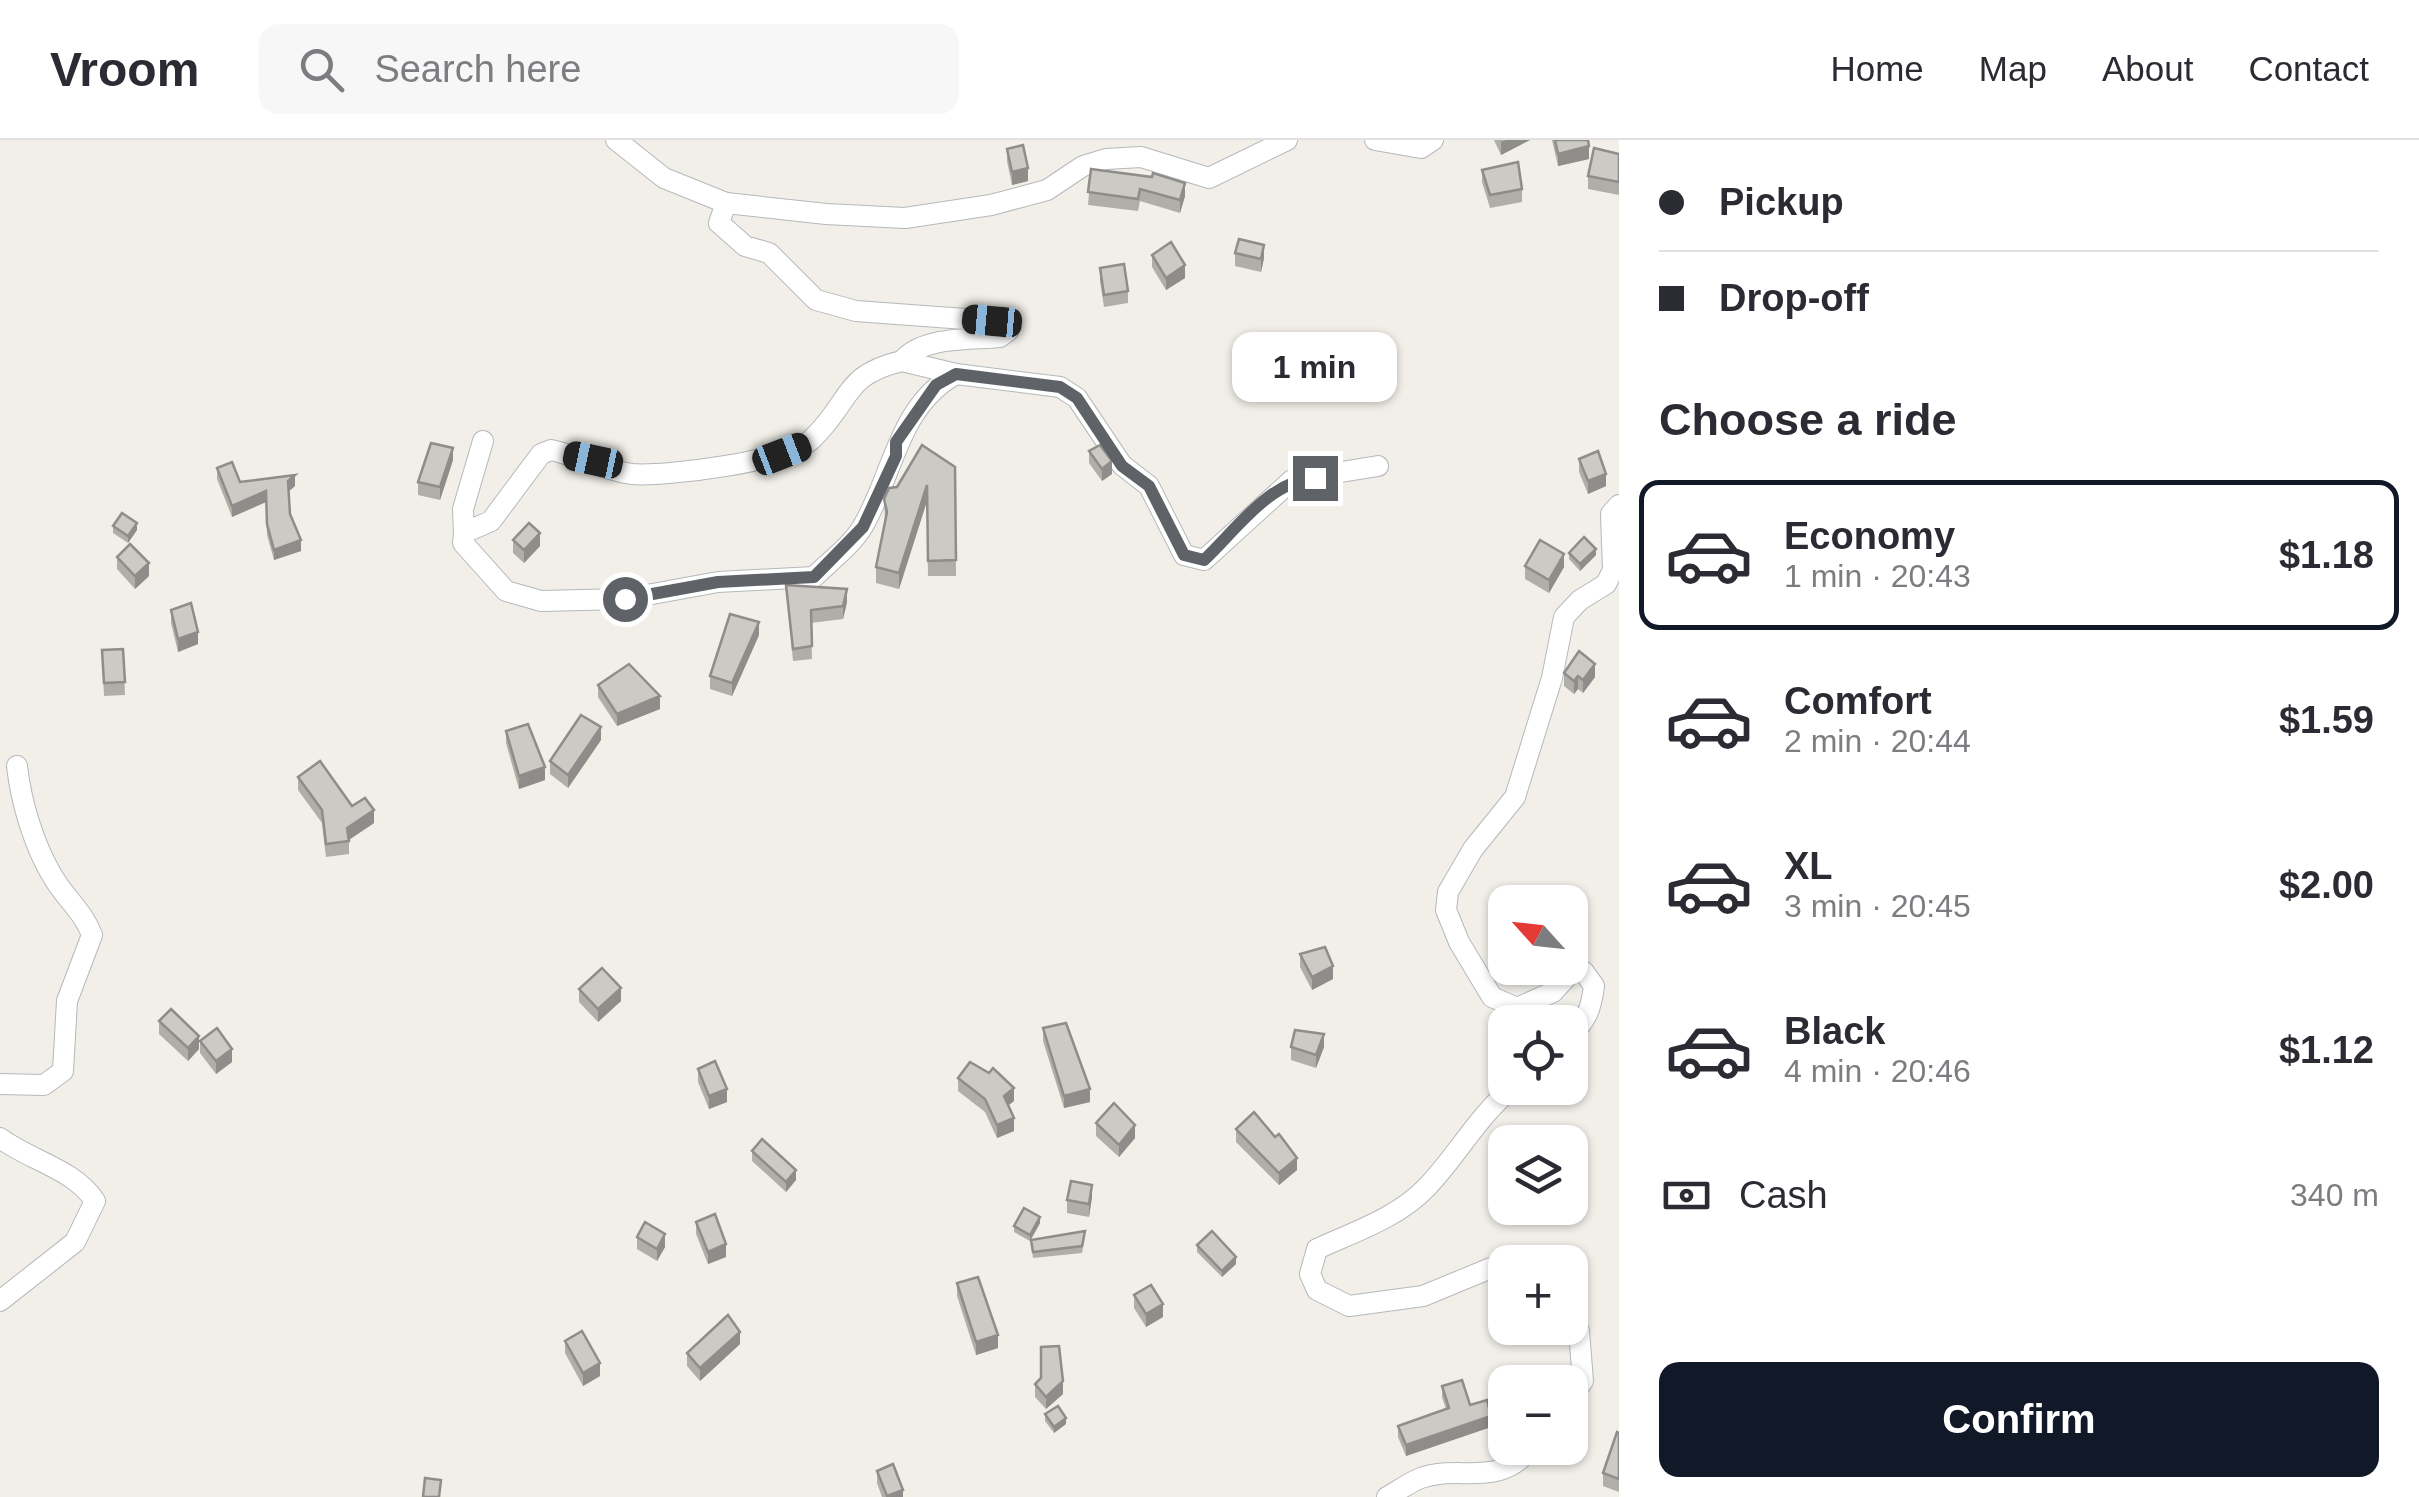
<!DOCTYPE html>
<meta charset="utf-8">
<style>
body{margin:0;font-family:Arial,sans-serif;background:#f7f7f7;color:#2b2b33;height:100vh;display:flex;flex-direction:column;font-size:38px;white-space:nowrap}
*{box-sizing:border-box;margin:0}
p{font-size:32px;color:#7c7c81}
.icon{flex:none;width:55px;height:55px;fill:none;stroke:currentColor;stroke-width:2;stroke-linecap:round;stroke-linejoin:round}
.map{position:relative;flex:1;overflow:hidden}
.panel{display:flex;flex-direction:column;background:#fff;width:800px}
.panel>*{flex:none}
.top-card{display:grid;align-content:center;height:220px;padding:0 40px;background:#fff}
.needle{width:65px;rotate:297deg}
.controls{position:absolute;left:1488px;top:745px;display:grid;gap:20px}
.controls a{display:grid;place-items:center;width:100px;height:100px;border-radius:20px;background:#fff;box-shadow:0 2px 8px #0004;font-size:50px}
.end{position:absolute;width:45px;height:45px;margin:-22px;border:12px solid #5f6368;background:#fff;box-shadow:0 0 0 5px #fff}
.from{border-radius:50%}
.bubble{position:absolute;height:70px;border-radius:20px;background:#fff;box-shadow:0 2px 8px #0004;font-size:32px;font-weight:800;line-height:70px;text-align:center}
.car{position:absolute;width:30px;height:60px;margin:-30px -15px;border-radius:12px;box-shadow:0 0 8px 2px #0007;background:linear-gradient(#222 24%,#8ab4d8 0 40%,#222 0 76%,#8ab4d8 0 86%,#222 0)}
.top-card b{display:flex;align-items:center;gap:35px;height:95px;font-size:38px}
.top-card b+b{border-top:2px solid #e1e1e2}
.top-card i{width:25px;height:25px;background:#2b2b33}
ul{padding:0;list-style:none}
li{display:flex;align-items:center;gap:30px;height:150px;margin:0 20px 15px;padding:0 20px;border:5px solid transparent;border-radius:20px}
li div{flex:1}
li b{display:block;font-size:38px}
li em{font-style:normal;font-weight:800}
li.current{border-color:#111827}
li>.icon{width:90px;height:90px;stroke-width:1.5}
h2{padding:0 40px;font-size:45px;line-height:120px}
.pay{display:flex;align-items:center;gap:25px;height:110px;padding:0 40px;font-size:38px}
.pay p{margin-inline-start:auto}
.primary-button{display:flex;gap:20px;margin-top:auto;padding:20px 40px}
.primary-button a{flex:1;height:115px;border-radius:20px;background:#111827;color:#fff;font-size:40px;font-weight:800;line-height:115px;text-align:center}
header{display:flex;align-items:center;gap:60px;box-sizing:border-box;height:140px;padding:0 50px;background:#fff;border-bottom:2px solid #e1e1e2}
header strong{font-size:48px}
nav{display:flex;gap:55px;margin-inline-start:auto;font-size:35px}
.search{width:700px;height:90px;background:#f7f7f7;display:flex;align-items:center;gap:25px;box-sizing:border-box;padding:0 35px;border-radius:20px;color:#7c7c81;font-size:38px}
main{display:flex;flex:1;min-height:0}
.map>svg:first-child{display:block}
</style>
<header>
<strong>Vroom</strong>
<div class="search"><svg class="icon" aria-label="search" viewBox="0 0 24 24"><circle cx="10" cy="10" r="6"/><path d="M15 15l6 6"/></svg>Search here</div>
<nav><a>Home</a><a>Map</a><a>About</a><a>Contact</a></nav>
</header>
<main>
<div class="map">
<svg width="1619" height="1357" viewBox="0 0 1619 1357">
<rect width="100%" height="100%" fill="#f1efe8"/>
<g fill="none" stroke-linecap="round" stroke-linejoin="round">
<g stroke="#b5b8bc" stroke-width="22">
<g id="minor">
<polyline points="616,0 664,38 726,63 826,74 905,78 991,65 1047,50 1083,26 1106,19 1141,17 1209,38 1287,0"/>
<polyline points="1375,0 1421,8 1433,0"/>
<polyline points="902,221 956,234 1060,247 1077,258 1122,325 1149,346 1184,415 1204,420 1292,340 1378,326"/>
<path d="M483,301L463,369L464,393L491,381L541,314L551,310C578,316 607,331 632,334C665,337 790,321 812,299C852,261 842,235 902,221C922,196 970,200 1000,197L1008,191L992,181L856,171L816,160L769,113L745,106L719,83L726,63"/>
<path d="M464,393L463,403L506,451L541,461L625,459L718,442L814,437C830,421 852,405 863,386C894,333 898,266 956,234"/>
<path d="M1570,896C1587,880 1591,869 1594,846L1584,832L1572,831L1553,852L1517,868L1492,857L1459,802L1446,770L1448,752L1473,709L1515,657L1552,538L1564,477L1580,460L1606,444L1613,430L1611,374L1619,365"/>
<path d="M0,944L44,945L63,931L67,861L92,795C83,771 65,758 53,737C34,706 21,662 17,626"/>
<path d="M0,998C31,1021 74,1029 95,1061L75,1102L0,1161"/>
<path d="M1505,1130L1491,1128L1423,1156L1349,1166L1317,1150L1310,1134L1317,1109C1354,1092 1397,1078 1426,1048C1457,1016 1477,977 1512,948"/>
<polyline points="1570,1170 1579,1191 1583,1241 1570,1257"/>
<path d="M1387,1357C1398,1351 1410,1342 1421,1338C1460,1324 1498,1349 1531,1308"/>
</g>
</g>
<use href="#minor" stroke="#fff" stroke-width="20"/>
</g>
<g fill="#afaea9">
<polygon points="1494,0 1530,0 1501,15"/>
<polygon points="1552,0 1588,0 1589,19 1558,26"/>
<polygon points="1007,9 1028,41 1012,45 1007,21"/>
<polygon points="1619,14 1619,55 1588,49 1588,36"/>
<polygon points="1091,29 1185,56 1180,73 1140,61 1138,71 1088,65"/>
<polygon points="1482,30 1522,49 1522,62 1490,68 1482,42"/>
<polygon points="1235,113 1264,118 1261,132 1235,126"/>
<polygon points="1152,115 1185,138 1166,150 1152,127"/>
<polygon points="1100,128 1128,151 1128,163 1104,167 1100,141"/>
<polygon points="1089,311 1112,334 1102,341 1089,323"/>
<polygon points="1579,319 1606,346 1588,354 1579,332"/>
<polygon points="453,320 440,360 418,355 418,342"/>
<polygon points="955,327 956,436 928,436 927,361 899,449 876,443 876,427 885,380 884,359 897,347"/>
<polygon points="217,328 240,342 295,346 289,351 290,374 301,411 274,420 267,395 266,362 232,377 217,339"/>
<polygon points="113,386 137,390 128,403 113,393"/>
<polygon points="513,400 540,406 524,423 513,413"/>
<polygon points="1569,413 1596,415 1580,431 1569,419"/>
<polygon points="117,417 149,436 135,449 117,429"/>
<polygon points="1525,426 1564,427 1549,453 1525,439"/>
<polygon points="786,445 847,462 843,479 811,483 812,519 793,521"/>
<polygon points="171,470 198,504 178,512 171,483"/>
<polygon points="759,495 732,556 710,549 710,536"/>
<polygon points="123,509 125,555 104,556 102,510"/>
<polygon points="1564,533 1595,537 1583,553 1578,549 1574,554 1564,546"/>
<polygon points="598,545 660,569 617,586 598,557"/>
<polygon points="506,591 545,640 519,649 506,603"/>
<polygon points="601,600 568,648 550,634 550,621"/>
<polygon points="298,637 352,666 374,683 349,700 349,714 326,717 322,683 298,650"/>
<polygon points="1300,814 1333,839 1312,850 1300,827"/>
<polygon points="579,849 621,861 598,882 579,862"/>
<polygon points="159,881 199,909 188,921 159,894"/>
<polygon points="1043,888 1090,962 1064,968 1043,901"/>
<polygon points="200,901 232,922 216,934 200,913"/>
<polygon points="1291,907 1324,907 1316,928 1291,920"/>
<polygon points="698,929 727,962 709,969 698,942"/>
<polygon points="989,933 1014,961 1008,965 1014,991 997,998 985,972 958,951 958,938"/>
<polygon points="1096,983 1135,998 1119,1017 1096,996"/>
<polygon points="1236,989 1297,1030 1279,1045 1236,1002"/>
<polygon points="752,1011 796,1040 786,1052 752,1021"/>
<polygon points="1092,1057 1089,1077 1067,1073 1067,1060"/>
<polygon points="696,1082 726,1117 708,1124 696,1094"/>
<polygon points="1040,1083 1030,1101 1014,1092 1014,1086"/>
<polygon points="637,1097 665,1107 657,1121 637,1109"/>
<polygon points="1085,1097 1082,1113 1033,1118 1031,1100"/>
<polygon points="1197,1105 1236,1124 1222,1137 1197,1112"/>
<polygon points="957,1143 998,1208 976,1215 957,1156"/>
<polygon points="1134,1155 1163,1177 1146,1187 1134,1168"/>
<polygon points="565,1201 600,1236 583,1246 565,1213"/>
<polygon points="740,1204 700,1241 687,1226 687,1213"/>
<polygon points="1035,1244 1063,1254 1046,1269 1035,1257"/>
<polygon points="1442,1246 1470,1265 1491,1287 1406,1316 1398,1297 1398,1286 1446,1269 1442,1257"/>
<polygon points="1045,1274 1066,1284 1054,1293 1045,1281"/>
<polygon points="1619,1293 1619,1352 1603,1346 1603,1333"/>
<polygon points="877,1331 903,1357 882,1357 877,1343"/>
</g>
<g fill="#8f8d8a">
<polygon points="1506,0 1530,0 1501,15 1501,2"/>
<polygon points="1589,6 1589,19 1558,26 1558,14"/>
<polygon points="1028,28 1028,41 1012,45 1012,32"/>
<polygon points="1185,43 1185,56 1180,73 1180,60"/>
<polygon points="1264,105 1264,118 1261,132 1261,119"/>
<polygon points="1185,125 1185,138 1166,150 1166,138"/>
<polygon points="453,308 453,320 440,360 440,347"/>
<polygon points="1112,321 1112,334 1102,341 1102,329"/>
<polygon points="1606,334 1606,346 1588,354 1588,341"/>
<polygon points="295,335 295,346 288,352 288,341"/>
<polygon points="927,345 927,361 899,449 899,433"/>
<polygon points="266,351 266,362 232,377 232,366"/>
<polygon points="137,383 137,390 128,403 128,396"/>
<polygon points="540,393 540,406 524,423 524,410"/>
<polygon points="301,400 301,411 274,420 274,410"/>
<polygon points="1596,409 1596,415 1580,431 1580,424"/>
<polygon points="1564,414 1564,427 1549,453 1549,440"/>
<polygon points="149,423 149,436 135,449 135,436"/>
<polygon points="847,449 847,462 843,479 843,466"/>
<polygon points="759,482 759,495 732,556 732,543"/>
<polygon points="198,492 198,504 178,512 178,499"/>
<polygon points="1595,524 1595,537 1583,553 1583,540"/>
<polygon points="1578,536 1578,549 1574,554 1574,541"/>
<polygon points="660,556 660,569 617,586 617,574"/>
<polygon points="601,587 601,600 568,648 568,635"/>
<polygon points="545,627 545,640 519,649 519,636"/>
<polygon points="374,670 374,683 347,701 347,688"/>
<polygon points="1333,826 1333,839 1312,850 1312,837"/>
<polygon points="621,848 621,861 598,882 598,869"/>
<polygon points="1324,894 1324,907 1316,928 1316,915"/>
<polygon points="199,896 199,909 188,921 188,908"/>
<polygon points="232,909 232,922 216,934 216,921"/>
<polygon points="1014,948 1014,961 1004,969 1004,956"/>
<polygon points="727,949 727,962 709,969 709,956"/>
<polygon points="1090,949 1090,962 1064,968 1064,956"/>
<polygon points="1014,978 1014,991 997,998 997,985"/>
<polygon points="1135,985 1135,998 1119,1017 1119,1005"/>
<polygon points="1297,1018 1297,1030 1279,1045 1279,1033"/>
<polygon points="796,1030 796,1040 786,1052 786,1042"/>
<polygon points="1092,1045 1092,1057 1089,1077 1089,1064"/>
<polygon points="1040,1077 1040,1083 1030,1101 1030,1095"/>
<polygon points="665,1094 665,1107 657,1121 657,1109"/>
<polygon points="726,1104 726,1117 708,1124 708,1112"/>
<polygon points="1236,1117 1236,1124 1222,1137 1222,1131"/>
<polygon points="1163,1164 1163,1177 1146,1187 1146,1174"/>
<polygon points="740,1192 740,1204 700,1241 700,1228"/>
<polygon points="998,1195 998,1208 976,1215 976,1202"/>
<polygon points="600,1223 600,1236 583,1246 583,1233"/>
<polygon points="1063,1241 1063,1254 1046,1269 1046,1257"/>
<polygon points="1491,1276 1491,1287 1406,1316 1406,1305"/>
<polygon points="1066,1278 1066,1284 1054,1293 1054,1287"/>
<polygon points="903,1350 903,1357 887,1357"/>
</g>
<g fill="#cccac5" stroke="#8f8d8a" stroke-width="2.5">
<polygon points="1555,0 1588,0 1589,6 1558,14"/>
<polygon points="1023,5 1028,28 1012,32 1007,9"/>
<polygon points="1594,8 1619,14 1619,42 1588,36"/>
<polygon points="1518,22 1522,49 1490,55 1482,30"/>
<polygon points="1091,29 1152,37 1153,33 1185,43 1180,60 1140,49 1138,59 1088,52"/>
<polygon points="1239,99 1264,105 1261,119 1235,113"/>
<polygon points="1171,102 1185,125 1166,138 1152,115"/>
<polygon points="1124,124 1128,151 1104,155 1100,128"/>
<polygon points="431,303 453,308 440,347 418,342"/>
<polygon points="922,305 955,327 956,420 928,421 927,345 899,433 876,427 887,372 884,359 889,348 897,347"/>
<polygon points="1100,305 1112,321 1102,329 1089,311"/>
<polygon points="1598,311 1606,334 1588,341 1579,319"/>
<polygon points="232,322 240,342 295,335 288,341 290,374 301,400 274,410 267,384 266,351 232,366 217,328"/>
<polygon points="122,373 137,383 128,396 113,386"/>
<polygon points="529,383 540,393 524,410 513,400"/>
<polygon points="1584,397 1596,409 1580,424 1569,413"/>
<polygon points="1540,400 1564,414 1549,440 1525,426"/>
<polygon points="130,404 149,423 135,436 117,417"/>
<polygon points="786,445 847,449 843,466 811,470 812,506 793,509"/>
<polygon points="191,463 198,492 178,499 171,470"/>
<polygon points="730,474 759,482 732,543 710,536"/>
<polygon points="123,509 125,542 104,543 102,510"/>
<polygon points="1579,511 1595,524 1583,540 1578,536 1574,541 1564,533"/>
<polygon points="629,524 660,556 617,574 598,545"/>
<polygon points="581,575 601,587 568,635 550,621"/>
<polygon points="528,584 545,627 519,636 506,591"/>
<polygon points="320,621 352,666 365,658 374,670 347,688 349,701 326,704 322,670 298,637"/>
<polygon points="1325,807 1333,826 1312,837 1300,814"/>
<polygon points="602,828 621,848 598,869 579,849"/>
<polygon points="171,869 199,896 188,908 159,881"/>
<polygon points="1066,883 1090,949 1064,956 1043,888"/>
<polygon points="217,888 232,909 216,921 200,901"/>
<polygon points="1295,890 1324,894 1316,915 1291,907"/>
<polygon points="715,921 727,949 709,956 698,929"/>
<polygon points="970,922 989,933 993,928 1014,948 1004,956 1014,978 997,985 985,959 958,938"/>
<polygon points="1114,963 1135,985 1119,1005 1096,983"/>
<polygon points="1254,972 1275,997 1279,994 1297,1018 1279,1033 1236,989"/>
<polygon points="762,999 796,1030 786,1042 752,1011"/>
<polygon points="1071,1041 1092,1045 1089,1064 1067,1060"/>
<polygon points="1024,1068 1040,1077 1030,1095 1014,1086"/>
<polygon points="715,1074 726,1104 708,1112 696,1082"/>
<polygon points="645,1082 665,1094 657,1109 637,1097"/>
<polygon points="1085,1091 1082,1106 1033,1112 1031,1100"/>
<polygon points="1212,1091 1236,1117 1222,1131 1197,1105"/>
<polygon points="978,1137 998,1195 976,1202 957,1143"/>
<polygon points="1151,1145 1163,1164 1146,1174 1134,1155"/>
<polygon points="728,1175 740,1192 700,1228 687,1213"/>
<polygon points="582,1191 600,1223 583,1233 565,1201"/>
<polygon points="1059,1206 1063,1241 1046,1257 1035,1244 1041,1238 1041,1207"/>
<polygon points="1462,1240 1470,1265 1487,1260 1491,1276 1406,1305 1398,1286 1449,1268 1442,1246"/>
<polygon points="1058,1266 1066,1278 1054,1287 1045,1274"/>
<polygon points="1617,1292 1619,1293 1619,1339 1603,1333"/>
<polygon points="893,1324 903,1350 887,1356 877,1331"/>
<polygon points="425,1338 441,1340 439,1357 423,1357"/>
</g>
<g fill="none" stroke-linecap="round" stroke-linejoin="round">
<path stroke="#5f6368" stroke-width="12" d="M625,459L718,442L814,437L863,387L896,316V302L936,245L956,234L1060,247L1077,258L1122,326L1149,346L1184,415L1204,420C1236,390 1269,341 1315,338"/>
</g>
</svg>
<div class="controls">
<a><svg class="needle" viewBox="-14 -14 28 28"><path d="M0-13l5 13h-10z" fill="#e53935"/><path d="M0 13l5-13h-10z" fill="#7c7c81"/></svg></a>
<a><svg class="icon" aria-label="locate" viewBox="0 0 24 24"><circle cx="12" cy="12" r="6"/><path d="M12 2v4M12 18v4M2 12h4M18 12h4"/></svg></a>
<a><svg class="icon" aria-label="layers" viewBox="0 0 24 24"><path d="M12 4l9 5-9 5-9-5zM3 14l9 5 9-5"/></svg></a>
<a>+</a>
<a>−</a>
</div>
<i class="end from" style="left:625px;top:459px"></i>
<i class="end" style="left:1315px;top:338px"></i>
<div class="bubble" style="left:1232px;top:192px;width:165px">1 min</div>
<i class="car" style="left:992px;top:181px;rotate:275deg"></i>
<i class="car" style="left:782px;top:314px;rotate:69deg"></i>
<i class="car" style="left:593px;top:320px;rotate:282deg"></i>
</div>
<section class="panel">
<div class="top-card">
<b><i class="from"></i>Pickup</b>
<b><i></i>Drop-off</b>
</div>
<h2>Choose a ride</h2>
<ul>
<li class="current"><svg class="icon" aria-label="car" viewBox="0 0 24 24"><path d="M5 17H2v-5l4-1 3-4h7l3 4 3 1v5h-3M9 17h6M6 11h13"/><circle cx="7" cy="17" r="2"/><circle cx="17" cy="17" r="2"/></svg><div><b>Economy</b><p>1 min · 20:43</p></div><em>$1.18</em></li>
<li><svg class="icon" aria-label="car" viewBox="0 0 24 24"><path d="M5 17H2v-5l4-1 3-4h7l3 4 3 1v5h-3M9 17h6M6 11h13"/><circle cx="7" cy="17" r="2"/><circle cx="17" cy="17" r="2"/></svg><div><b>Comfort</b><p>2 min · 20:44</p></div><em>$1.59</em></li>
<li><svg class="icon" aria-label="car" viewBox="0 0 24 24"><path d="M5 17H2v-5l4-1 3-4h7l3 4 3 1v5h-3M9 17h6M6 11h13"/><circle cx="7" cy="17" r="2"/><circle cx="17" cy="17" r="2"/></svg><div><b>XL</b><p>3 min · 20:45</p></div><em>$2.00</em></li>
<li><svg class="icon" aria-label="car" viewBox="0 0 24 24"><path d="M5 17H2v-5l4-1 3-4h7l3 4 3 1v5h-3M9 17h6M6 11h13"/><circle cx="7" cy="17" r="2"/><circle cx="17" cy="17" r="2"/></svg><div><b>Black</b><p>4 min · 20:46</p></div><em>$1.12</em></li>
</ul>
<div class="pay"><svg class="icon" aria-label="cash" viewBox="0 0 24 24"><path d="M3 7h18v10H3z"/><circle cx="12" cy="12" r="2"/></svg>Cash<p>340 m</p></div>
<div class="primary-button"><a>Confirm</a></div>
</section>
</main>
